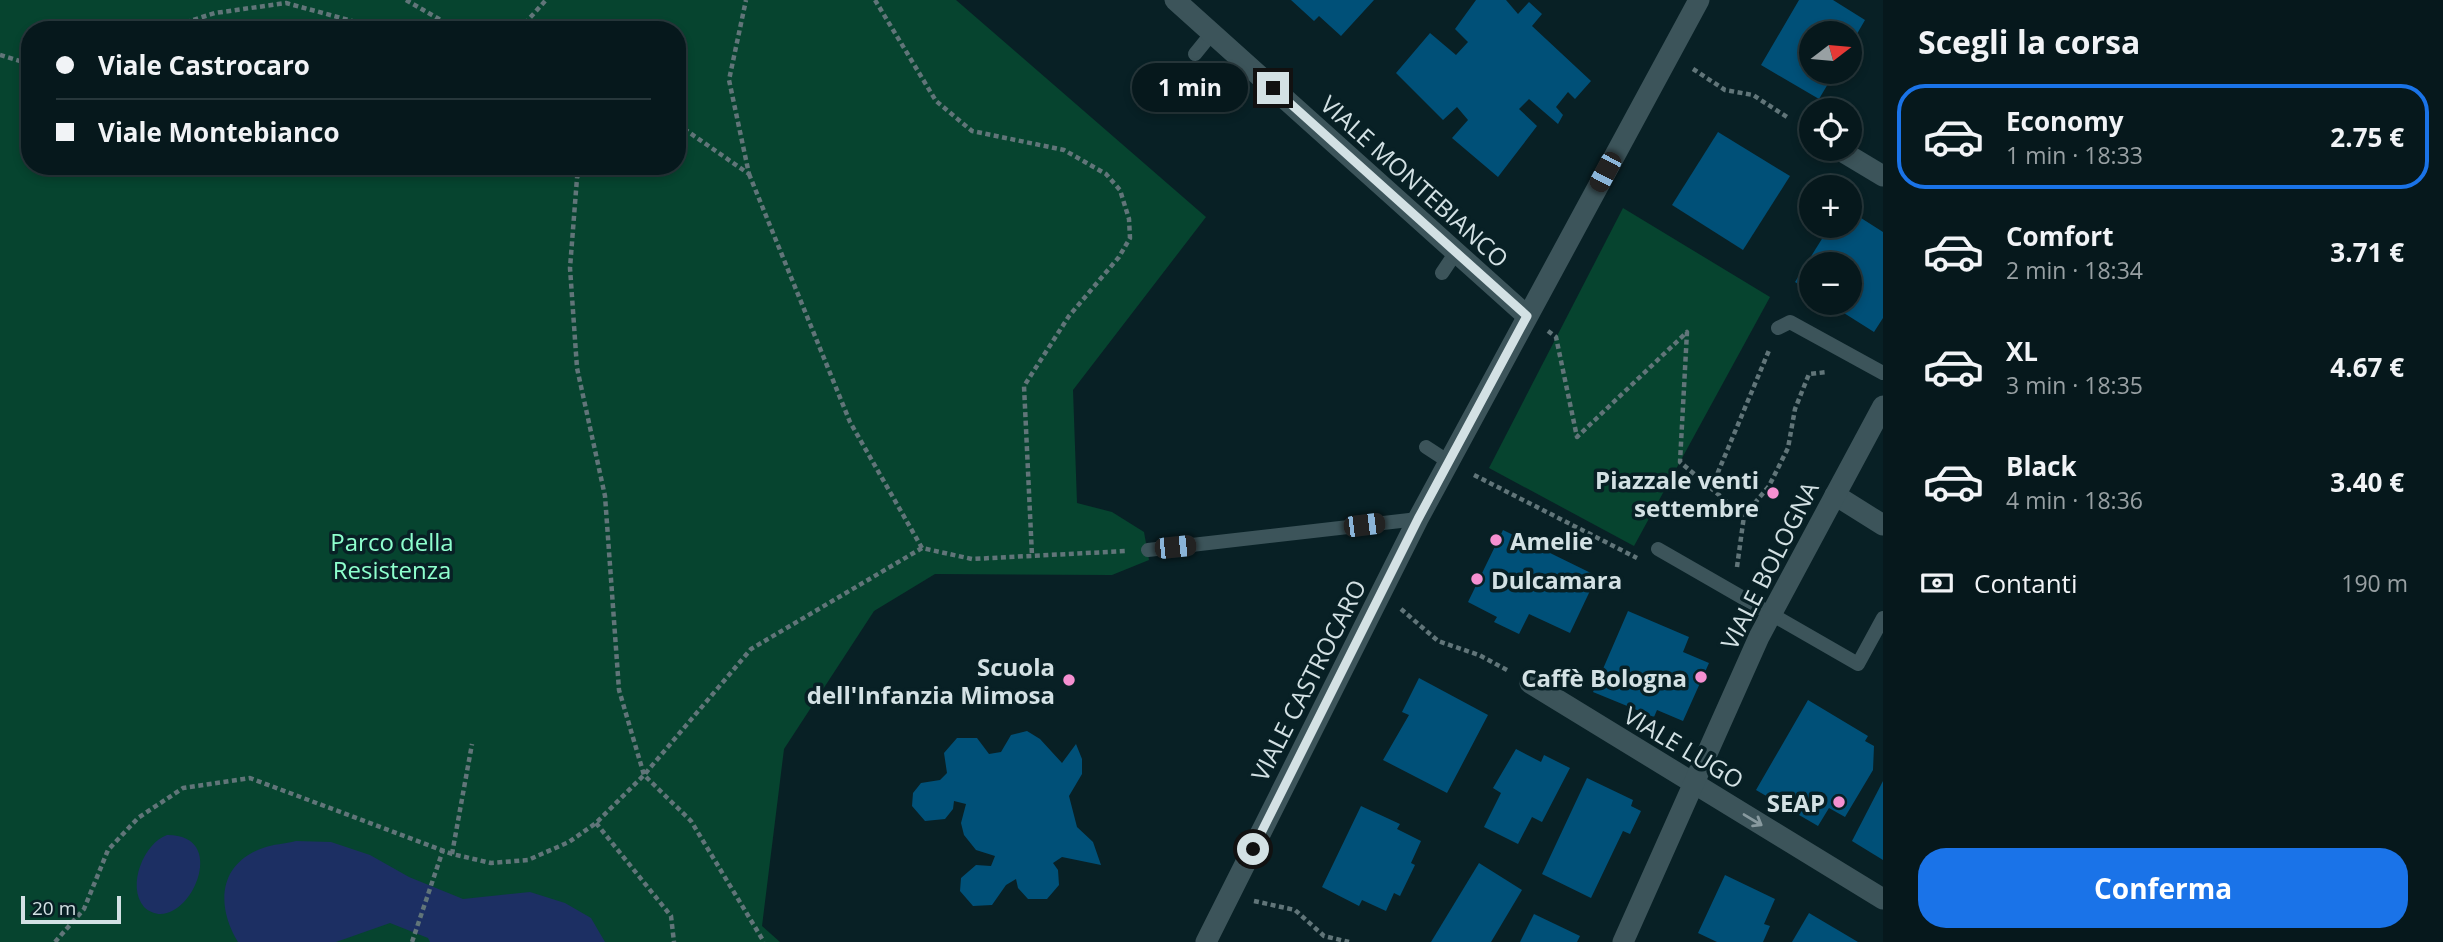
<!DOCTYPE html>
<html lang="it">
<meta charset="utf-8">
<style>
body{margin:0;font-family:"Open Sans",sans-serif;background:#142529;color:#f1f3f6;height:100vh;display:flex;flex-direction:column;font-size:26px;white-space:nowrap}
*{box-sizing:border-box;margin:0}
p{font-size:23px;color:#98a0a3}
.icon{flex:none;width:38px;height:38px;fill:none;stroke:currentColor;stroke-width:2;stroke-linecap:round;stroke-linejoin:round}
.map{position:relative;flex:1;overflow:hidden}
.panel{display:flex;flex-direction:column;background:#06181c;width:560px}
.panel>*{flex:none}
.guide{position:absolute;left:21px;top:21px;width:665px;height:154px;border-radius:28px;box-shadow:0 4px 10px #0003,0 0 0 2px #27373b;display:grid;align-content:center;height:154px;padding:0 35px;background:#06181c}
.needle{width:46px;rotate:74deg}
.buttons{position:absolute;left:1799px;top:21px;display:grid;gap:14px}
.buttons a{display:grid;place-items:center;width:63px;height:63px;border-radius:50%;background:#06181c;box-shadow:0 4px 10px #0003,0 0 0 2px #27373b;font-size:35px}
.scale{position:absolute;left:21px;bottom:18px;width:100px;box-sizing:border-box;padding-left:7px;border:4px solid #d3e1e4;border-top:0;font-size:19px;line-height:24px;white-space:nowrap;color:#d3e1e4;-webkit-text-stroke:5px #082025;paint-order:stroke}
.end{position:absolute;width:32px;height:32px;margin:-16px;border:9px solid #d3e1e4;background:#111;box-shadow:0 0 0 4px #111}
.from{border-radius:50%}
.bubble{position:absolute;height:49px;border-radius:24px;background:#06181c;box-shadow:0 4px 10px #0003,0 0 0 2px #27373b;font-size:23px;font-weight:700;line-height:49px;text-align:center}
.car{position:absolute;width:21px;height:42px;margin:-21px -10px;border-radius:9px;box-shadow:0 0 5px 2px #0007;background:linear-gradient(#222 24%,#8ab4d8 0 40%,#222 0 76%,#8ab4d8 0 86%,#222 0)}
.guide b{display:flex;align-items:center;gap:24px;height:66px;font-size:26px}
.guide b+b{border-top:2px solid #27373b}
.guide i{width:18px;height:18px;background:#f1f3f6}
ul{padding:0;list-style:none}
li{display:flex;align-items:center;gap:21px;height:105px;margin:0 14px 10px;padding:0 21px;border:4px solid transparent;border-radius:28px}
li div{flex:1}
li b{display:block;font-size:26px}
li em{font-style:normal;font-weight:700}
li.selected{border-color:#1a73e8}
li>.icon{width:63px;height:63px;stroke-width:1.5}
h2{padding:0 35px;font-size:32px;line-height:84px}
.pay{display:flex;align-items:center;gap:18px;height:77px;padding:0 35px;font-size:26px}
.pay p{margin-inline-start:auto}
.button{display:flex;gap:14px;margin-top:auto;padding:14px 35px}
.button a{flex:1;height:80px;border-radius:28px;background:#1a73e8;color:#fff;font-size:28px;font-weight:700;line-height:80px;text-align:center}
main{display:flex;flex:1;min-height:0}
.map>svg:first-child{display:block}
</style>
<main>
<div class="map">
<svg width="1883" height="942" viewBox="0 0 1883 942">
<rect width="100%" height="100%" fill="#082025"/>
<g fill="#06442f" fill-rule="evenodd">
<path d="M0,0H956L1206,217L1073,390L1077,503L1112,512L1144,532L1149,560L1112,575L935,574L874,611L784,749L762,926L780,942H0ZM30,30H677V166H30Z"/>
<polygon points="1623,208 1770,297 1634,546 1489,468"/>
</g>
<g fill="#1c2f63">
<path d="M167,835C236,834 182,942 144,907C126,886 144,843 167,835Z"/>
<path d="M296,841L331,842L370,855L409,877L463,899L530,892L565,903L591,918L605,942H430L428,938L390,923L336,942H238C216,906 218,864 263,848C273,844 285,844 296,841Z"/>
</g>
<g fill="#005078">
<polygon points="1291,0 1374,0 1341,36 1319,16 1314,21"/>
<polygon points="1476,0 1506,0 1518,14 1529,2 1542,14 1532,26 1591,81 1575,99 1568,92 1556,107 1563,115 1558,124 1529,99 1519,109 1537,126 1498,177 1452,138 1468,120 1457,107 1443,120 1396,73 1430,33 1456,55 1468,42 1455,29"/>
<polygon points="1799,0 1833,0 1865,20 1850,46 1850,33 1811,33 1811,72 1835,72 1819,99 1761,65"/>
<polygon points="1718,132 1790,176 1743,250 1672,205"/>
<polygon points="1850,211 1883,232 1883,318 1874,332 1828,303 1850,303 1850,264 1811,264 1811,292 1795,282 1830,226 1850,226"/>
<polygon points="1503,530 1597,576 1570,633 1529,614 1519,634 1494,622 1497,617 1468,602"/>
<polygon points="1628,611 1689,637 1683,652 1709,663 1683,721 1657,710 1654,717 1593,692"/>
<polygon points="1419,678 1488,715 1447,793 1383,760 1409,715 1402,712"/>
<polygon points="1808,700 1868,736 1865,741 1874,746 1873,770 1845,817 1829,808 1818,826 1756,790"/>
<polygon points="1027,731 1040,739 1062,763 1076,744 1082,759 1082,774 1069,796 1077,827 1093,842 1101,865 1062,857 1053,863 1058,870 1059,885 1047,899 1028,899 1018,888 1016,879 1006,885 992,905 973,906 960,891 961,878 976,865 991,866 995,856 976,850 964,835 961,823 966,804 954,801 953,809 945,819 925,821 912,806 913,793 921,783 940,780 947,773 944,753 957,738 977,738 989,754 1001,752 1011,735"/>
<polygon points="1516,749 1541,762 1544,755 1570,768 1542,822 1532,817 1518,844 1484,827 1501,793 1493,788"/>
<polygon points="1587,778 1633,800 1631,806 1641,811 1630,834 1623,831 1591,898 1542,874"/>
<polygon points="1883,781 1883,860 1852,841"/>
<polygon points="1361,806 1400,824 1397,829 1421,841 1411,863 1415,865 1400,896 1394,893 1386,911 1362,900 1359,906 1322,887"/>
<polygon points="1479,863 1522,890 1491,942 1431,942"/>
<polygon points="1725,875 1775,899 1764,924 1770,926 1763,942 1717,942 1698,933"/>
<polygon points="1809,913 1858,942 1792,942"/>
<polygon points="1534,914 1580,936 1577,942 1520,942"/>
</g>
<g fill="none" stroke-linecap="round" stroke-linejoin="round">
<g stroke="#617579" stroke-width="4.5" stroke-dasharray="5 3.5" stroke-linecap="butt">
<polyline points="406,0 458,30"/>
<polyline points="875,0 936,101 972,131 1064,150 1106,174 1120,190 1129,219 1130,238 1119,257 1069,316 1024,386 1032,556"/>
<polyline points="161,30 215,13 286,3 378,28 443,21"/>
<polyline points="519,30 546,0"/>
<polyline points="0,55 30,64"/>
<polyline points="1693,69 1725,90 1753,95 1787,117"/>
<polyline points="677,124 749,174 729,80 746,0"/>
<polyline points="582,166 577,178 570,268 577,368 605,496 619,690 644,775 691,821 764,942"/>
<polyline points="749,174 850,422 922,548"/>
<polyline points="1548,331 1556,337 1577,437 1687,332 1680,462 1744,516"/>
<polyline points="1474,475 1637,558"/>
<polyline points="1711,489 1770,348"/>
<polyline points="1737,567 1744,516 1769,486 1788,448 1795,409 1809,374 1828,372"/>
<polyline points="1401,609 1438,641 1479,655 1507,670"/>
<polyline points="596,823 671,916 674,942"/>
<polyline points="452,854 472,744"/>
<polyline points="1254,901 1295,910 1324,936 1349,942"/>
<polyline points="55,942 84,909 108,850 138,818 183,788 250,778 452,854 491,863 528,860 569,842 596,823 644,775 751,649 922,548 972,559 1126,551"/>
<polyline points="412,942 443,850"/>
</g>
<g stroke="#3c545a" stroke-width="14">
<polyline points="1195,54 1212,33"/>
<polyline points="1442,273 1456,252"/>
<polyline points="1778,328 1790,322 1883,373"/>
<polyline points="1426,447 1449,462"/>
<polyline points="1658,549 1858,664 1883,618"/>
<polyline points="1148,550 1418,519"/>
</g>
<g stroke="#3c545a" stroke-width="21">
<polyline points="1175,0 1527,316"/>
<polyline points="1809,131 1811,132"/>
<polyline points="1838,149 1883,176"/>
<polyline points="1835,495 1883,525"/>
<polyline points="1530,683 1883,899"/>
<polyline points="1623,942 1759,637 1883,406"/>
</g>
<polyline stroke="#3c545a" stroke-width="21" points="1206,942 1418,519 1699,0"/>
</g>
<defs><path id="oneway-shaft" d="M-6 0H5M1.5-3L5.5 0L1.5 3" fill="none" stroke-width="1.6" stroke-linecap="round" stroke-linejoin="round" transform="scale(1.75)"/></defs>
<use stroke="#889a9f" href="#oneway-shaft" transform="translate(1753 820) rotate(31)"/>
<g fill="none" stroke-linecap="round" stroke-linejoin="round">
<polyline stroke="#d3e1e4" stroke-width="9" points="1253,849 1418,519 1527,316 1273,88"/>
</g>
<g fill="#f590d1" stroke="#082025" stroke-width="2.5">
<circle cx="1773" cy="493" r="7"/>
<circle cx="1496" cy="540" r="7"/>
<circle cx="1477" cy="579" r="7"/>
<circle cx="1701" cy="677" r="7"/>
<circle cx="1069" cy="680" r="7"/>
<circle cx="1839" cy="802" r="7"/>
</g>
<g text-anchor="middle" dominant-baseline="central" stroke-width="7" stroke-linejoin="round" paint-order="stroke">
<g font-size="24" fill="#d3e1e4" stroke="#082025">
<text transform="translate(1415 181) rotate(42)">VIALE MONTEBIANCO</text>
<text transform="translate(1769 565) rotate(-63)">VIALE BOLOGNA</text>
<text transform="translate(1308 680) rotate(-63)">VIALE CASTROCARO</text>
<text transform="translate(1684 747) rotate(31)">VIALE LUGO</text>
</g>
<g font-size="24" font-weight="bold" fill="#d3e1e4" stroke="#082025" text-anchor="end">
<text x="1759" y="479">Piazzale venti<tspan x="1759" dy="28">settembre</tspan></text>
<text x="1510" y="540" text-anchor="start">Amelie</text>
<text x="1491" y="579" text-anchor="start">Dulcamara</text>
<text x="1055" y="666">Scuola<tspan x="1055" dy="28">dell'Infanzia Mimosa</tspan></text>
<text x="1687" y="677">Caffè Bologna</text>
<text x="1825" y="802">SEAP</text>
</g>
<g font-size="24" fill="#8effce" stroke="#082025">
<text x="392" y="541">Parco della<tspan x="392" dy="28">Resistenza</tspan></text>
</g>
</g>
</svg>
<div class="buttons">
<a><svg class="needle" viewBox="-14 -14 28 28"><path d="M0-13l5 13h-10z" fill="#e53935"/><path d="M0 13l5-13h-10z" fill="#98a0a3"/></svg></a>
<a><svg class="icon" aria-label="locate" viewBox="0 0 24 24"><circle cx="12" cy="12" r="6"/><path d="M12 2v4M12 18v4M2 12h4M18 12h4"/></svg></a>
<a>+</a>
<a>−</a>
</div>
<div class="scale">20 m</div>
<i class="end from" style="left:1253px;top:849px"></i>
<i class="end" style="left:1273px;top:88px"></i>
<div class="bubble" style="left:1132px;top:63px;width:116px">1 min</div>
<i class="car" style="left:1605px;top:172px;rotate:208deg"></i>
<i class="car" style="left:1364px;top:525px;rotate:83deg"></i>
<i class="car" style="left:1175px;top:547px;rotate:84deg"></i>
<div class="guide">
<b><i class="from"></i>Viale Castrocaro</b>
<b><i></i>Viale Montebianco</b>
</div>
</div>
<section class="panel">
<h2>Scegli la corsa</h2>
<ul>
<li class="selected"><svg class="icon" aria-label="car" viewBox="0 0 24 24"><path d="M5 17H2v-5l4-1 3-4h7l3 4 3 1v5h-3M9 17h6M6 11h13"/><circle cx="7" cy="17" r="2"/><circle cx="17" cy="17" r="2"/></svg><div><b>Economy</b><p>1 min · 18:33</p></div><em>2.75 €</em></li>
<li><svg class="icon" aria-label="car" viewBox="0 0 24 24"><path d="M5 17H2v-5l4-1 3-4h7l3 4 3 1v5h-3M9 17h6M6 11h13"/><circle cx="7" cy="17" r="2"/><circle cx="17" cy="17" r="2"/></svg><div><b>Comfort</b><p>2 min · 18:34</p></div><em>3.71 €</em></li>
<li><svg class="icon" aria-label="car" viewBox="0 0 24 24"><path d="M5 17H2v-5l4-1 3-4h7l3 4 3 1v5h-3M9 17h6M6 11h13"/><circle cx="7" cy="17" r="2"/><circle cx="17" cy="17" r="2"/></svg><div><b>XL</b><p>3 min · 18:35</p></div><em>4.67 €</em></li>
<li><svg class="icon" aria-label="car" viewBox="0 0 24 24"><path d="M5 17H2v-5l4-1 3-4h7l3 4 3 1v5h-3M9 17h6M6 11h13"/><circle cx="7" cy="17" r="2"/><circle cx="17" cy="17" r="2"/></svg><div><b>Black</b><p>4 min · 18:36</p></div><em>3.40 €</em></li>
</ul>
<div class="pay"><svg class="icon" aria-label="cash" viewBox="0 0 24 24"><path d="M3 7h18v10H3z"/><circle cx="12" cy="12" r="2"/></svg>Contanti<p>190 m</p></div>
<div class="button"><a>Conferma</a></div>
</section>
</main>
